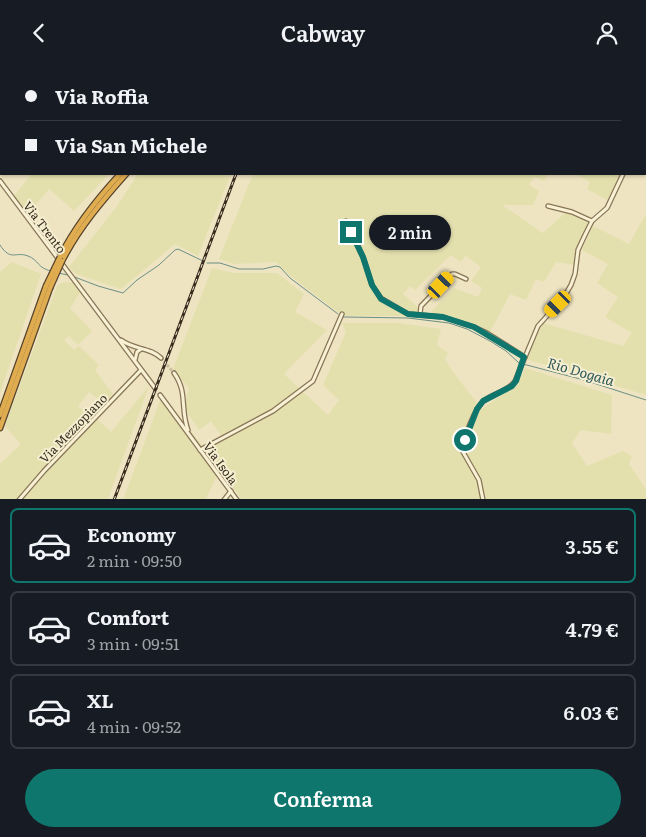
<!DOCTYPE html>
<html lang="it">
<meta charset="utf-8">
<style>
body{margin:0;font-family:Literata,serif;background:#242831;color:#f1f3f6;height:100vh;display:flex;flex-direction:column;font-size:19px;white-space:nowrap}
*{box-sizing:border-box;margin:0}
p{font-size:16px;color:#9ea1a6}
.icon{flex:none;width:28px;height:28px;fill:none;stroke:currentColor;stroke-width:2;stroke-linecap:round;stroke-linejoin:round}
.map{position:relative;height:434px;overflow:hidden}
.drawer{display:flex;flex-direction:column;background:#171b24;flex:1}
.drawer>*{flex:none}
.guide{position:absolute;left:0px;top:0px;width:646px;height:110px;box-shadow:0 1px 4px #0004;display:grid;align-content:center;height:110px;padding:0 25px;background:#171b24}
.end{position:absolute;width:22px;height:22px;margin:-11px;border:6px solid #0f766e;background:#fff;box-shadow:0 0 0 2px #fff}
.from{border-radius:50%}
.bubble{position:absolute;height:35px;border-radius:18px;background:#171b24;box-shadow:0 1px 4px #0004;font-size:16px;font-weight:600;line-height:35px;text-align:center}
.car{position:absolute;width:15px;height:30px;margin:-15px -8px;border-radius:6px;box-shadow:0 0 4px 1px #0007;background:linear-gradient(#f5c518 24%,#345 0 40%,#f5c518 0 76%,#345 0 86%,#f5c518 0)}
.guide b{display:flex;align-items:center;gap:18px;height:48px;font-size:19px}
.guide b+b{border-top:1px solid #363941}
.guide i{width:12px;height:12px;background:#f1f3f6}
ul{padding:9px 0 0;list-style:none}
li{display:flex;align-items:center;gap:15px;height:75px;margin:0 10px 8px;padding:0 15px;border:2px solid #363941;border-radius:8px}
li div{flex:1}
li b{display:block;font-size:19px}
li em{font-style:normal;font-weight:600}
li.on{border-color:#0f766e}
li>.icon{width:45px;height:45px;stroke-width:1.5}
.primary-button{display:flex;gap:10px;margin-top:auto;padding:10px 25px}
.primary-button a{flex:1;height:58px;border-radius:30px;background:#0f766e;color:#fff;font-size:20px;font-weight:600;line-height:58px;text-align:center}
header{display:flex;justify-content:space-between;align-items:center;height:65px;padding:0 25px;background:#171b24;font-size:22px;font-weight:600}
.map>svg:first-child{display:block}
</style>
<header><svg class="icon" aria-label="back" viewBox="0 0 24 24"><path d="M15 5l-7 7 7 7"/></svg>Cabway<svg class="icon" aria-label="person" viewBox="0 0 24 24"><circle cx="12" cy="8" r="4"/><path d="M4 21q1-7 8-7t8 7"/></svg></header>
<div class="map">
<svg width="646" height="435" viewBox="0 0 646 435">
<rect width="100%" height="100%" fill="#eee4c1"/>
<g fill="#e4e0ae">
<polygon points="0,0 205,0 1,1 0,104"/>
<polygon points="289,0 646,0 646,104 645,1"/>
<polygon points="28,109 109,109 74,146 49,124 29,148 14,131 30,111"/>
<polygon points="138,109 231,109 198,191 175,179 121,224 76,209 69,202 114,145"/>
<polygon points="253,109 548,109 544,116 534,112 529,120 539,126 533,140 502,140 543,168 565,148 571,149 588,158 575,187 574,200 556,197 544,217 536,214 526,235 510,229 488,271 451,255 427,251 454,223 478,232 482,223 471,216 481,202 466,191 460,197 451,190 415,225 410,221 403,229 419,243 416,251 346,251 339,248 289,210 276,197 235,199 219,194"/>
<polygon points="576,109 621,109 609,136 587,124 590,117"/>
<polygon points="646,149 646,330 526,294 543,258 623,281 632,268 605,252 618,232 597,218 608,199 582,185 593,161 629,179"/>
<polygon points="12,197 41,209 0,328 0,207"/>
<polygon points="212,203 233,208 277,208 304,229 295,247 327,265 284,309 328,350 339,335 323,320 346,267 342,258 399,258 441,264 437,280 448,288 445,294 453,307 482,344 518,319 525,303 612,330 611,369 581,365 572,378 587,401 623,386 632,391 629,399 646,424 646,435 242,435 220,404 206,434 123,435 162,330 206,385 224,375 211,356 199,365 184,343 189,323 173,304"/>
<polygon points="63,217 78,218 83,223 70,243 92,266 78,280 69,271 64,275 74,285 79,281 99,300 95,305 113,329 103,338 89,327 78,341 93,356 96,353 111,367 149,321 108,434 0,435 0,399 21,379 5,361 57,221"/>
</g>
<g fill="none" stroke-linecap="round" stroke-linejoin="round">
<g stroke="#6b8f88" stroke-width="1">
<polyline points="141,0 143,1"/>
<polyline points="352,1 353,0"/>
<path d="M0,180C11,197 15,186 28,191C39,195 37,203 51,206"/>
<polyline points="207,198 220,198 239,204 263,204 276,201 280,202 290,213 338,249"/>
<polyline points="58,208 68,210"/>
<polyline points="72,211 98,221 123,228 137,215 159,200 175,185 178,184 203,196"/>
<polyline points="343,252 408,253 449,258 467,264 490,276 506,286 519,298 584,315 646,335"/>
</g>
<polyline stroke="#c9bfa0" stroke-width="3" stroke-dasharray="3 1.5" stroke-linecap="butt" points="161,293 174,308"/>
<g stroke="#887558" stroke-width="5.5">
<g id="minor">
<polyline points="645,75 646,74"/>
<polyline points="0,116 155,323"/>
<polyline points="548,141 572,147 592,156"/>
<polyline points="346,156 363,192 372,220 381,233 408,249 443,252 474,262 487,268 525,292"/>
<polyline points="420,249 421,241 452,209 455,209 466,214"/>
<path d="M121,275C134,285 150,282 161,293"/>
<polyline points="135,295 137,287 141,284"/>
<path d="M174,308C188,327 180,344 188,365"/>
<polyline points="160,330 237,435"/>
<polyline points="200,385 273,346 313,316 342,249"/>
<polyline points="19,435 44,406 141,305"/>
<polyline points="224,435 231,426"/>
<path d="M483,435L479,415L463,387C462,375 475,342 485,335C494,328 508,326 515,316L538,261L564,232L571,220L575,209L578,185L585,170L592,156L607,143L623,109"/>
</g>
</g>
<g stroke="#55432d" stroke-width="7">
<g id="highway">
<polyline points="215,1 216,0"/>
<polyline points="220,1 221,0"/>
<path d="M60,192C75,161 97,134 120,109"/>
<path d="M62,196C79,163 102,136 126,109"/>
<polyline points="0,350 46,221"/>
<polyline points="0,363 50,223"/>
</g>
</g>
<use href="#minor" stroke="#f9f1d4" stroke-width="3"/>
<use href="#highway" stroke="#dfac50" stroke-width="4.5"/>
<g stroke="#372c1d" stroke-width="3">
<g id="rail">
<polyline points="276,1 276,0"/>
<polyline points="114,435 236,109"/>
</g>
</g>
<use href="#rail" stroke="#f6eed1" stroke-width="1" stroke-dasharray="4" stroke-linecap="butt"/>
<g stroke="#55432d" stroke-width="7" stroke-linecap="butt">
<g id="highway-bridge">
<polyline points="46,221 60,192"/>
<polyline points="50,223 62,196"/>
</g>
</g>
<use href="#highway-bridge" stroke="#dfac50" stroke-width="4.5"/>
</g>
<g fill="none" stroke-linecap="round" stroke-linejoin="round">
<polyline stroke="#0f766e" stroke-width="6" points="351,167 363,192 372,220 381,234 408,249 443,252 474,262 524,292 516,316 512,321 483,336 477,344 465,375"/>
</g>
<g text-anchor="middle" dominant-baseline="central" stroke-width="4" stroke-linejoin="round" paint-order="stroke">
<g font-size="12" fill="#372c1d" stroke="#f6eed1">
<text transform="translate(45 162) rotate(53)">Via Trento</text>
<text transform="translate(73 363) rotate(-46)">Via Mezzopiano</text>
<text transform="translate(221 398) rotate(54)">Via Isola</text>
</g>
<g font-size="14" font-style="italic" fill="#2c5757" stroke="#f6eed1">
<text transform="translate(581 306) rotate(16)">Rio Dogaia</text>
</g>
</g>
</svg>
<i class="end from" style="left:465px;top:375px"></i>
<i class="end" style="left:351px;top:167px"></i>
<div class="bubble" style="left:369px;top:150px;width:82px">2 min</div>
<i class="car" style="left:441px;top:220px;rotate:43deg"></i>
<i class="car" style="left:558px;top:239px;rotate:225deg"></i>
<div class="guide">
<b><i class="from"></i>Via Roffia</b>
<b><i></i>Via San Michele</b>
</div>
</div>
<section class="drawer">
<ul>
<li class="on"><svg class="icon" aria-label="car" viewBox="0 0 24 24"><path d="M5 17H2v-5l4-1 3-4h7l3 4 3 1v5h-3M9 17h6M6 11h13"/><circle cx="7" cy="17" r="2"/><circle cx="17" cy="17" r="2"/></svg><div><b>Economy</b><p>2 min · 09:50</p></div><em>3.55 €</em></li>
<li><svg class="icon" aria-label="car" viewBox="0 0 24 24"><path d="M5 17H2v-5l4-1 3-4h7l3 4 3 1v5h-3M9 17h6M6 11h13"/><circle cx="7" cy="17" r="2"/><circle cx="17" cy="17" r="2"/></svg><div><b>Comfort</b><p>3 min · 09:51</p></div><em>4.79 €</em></li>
<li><svg class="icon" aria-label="car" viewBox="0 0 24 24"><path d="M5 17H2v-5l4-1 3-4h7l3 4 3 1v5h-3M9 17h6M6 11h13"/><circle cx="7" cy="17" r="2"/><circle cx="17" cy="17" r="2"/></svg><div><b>XL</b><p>4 min · 09:52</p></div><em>6.03 €</em></li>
</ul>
<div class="primary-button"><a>Conferma</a></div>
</section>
